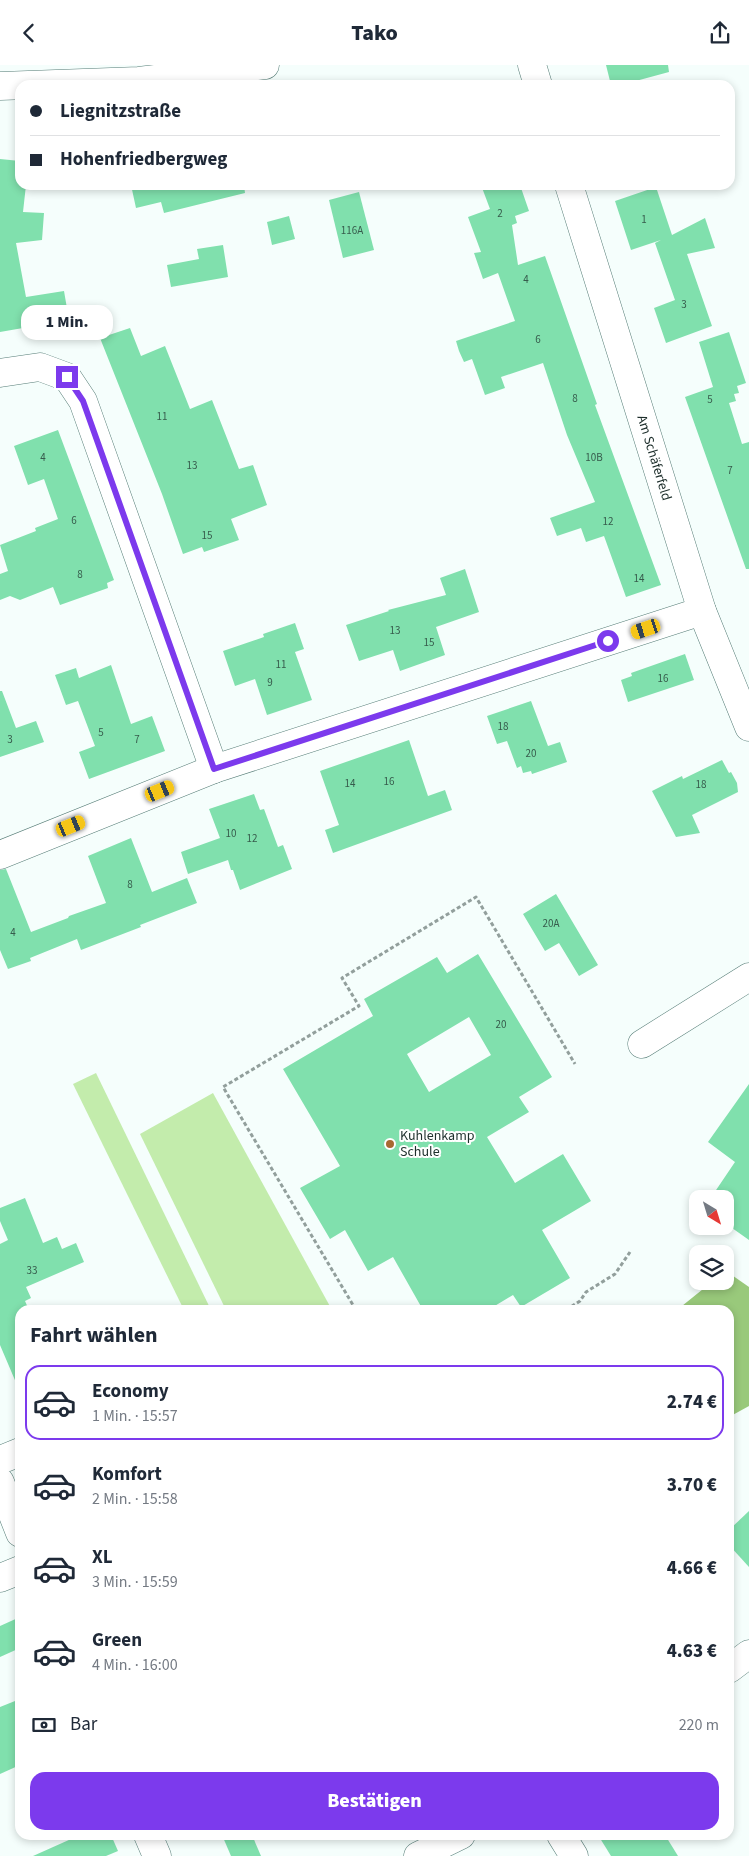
<!DOCTYPE html>
<html lang="de">
<meta charset="utf-8">
<style>
body{margin:0;font-family:"Source Sans 3",sans-serif;background:#f2f2f3;color:#1f2937;height:100vh;display:flex;flex-direction:column;font-size:19px;white-space:nowrap}
*{box-sizing:border-box;margin:0}
p{font-size:16px;color:#747a83}
.icon{flex:none;width:28px;height:28px;fill:none;stroke:currentColor;stroke-width:2;stroke-linecap:round;stroke-linejoin:round}
.map{position:relative;flex:1;overflow:hidden}
.drawer{position:absolute;left:15px;top:1240px;width:719px;height:535px;display:flex;flex-direction:column;background:#fff;border-radius:15px;box-shadow:0 2px 8px #0003}
.drawer>*{flex:none}
.guide{position:absolute;left:15px;top:15px;width:720px;height:110px;border-radius:15px;box-shadow:0 2px 8px #0003;display:grid;align-content:center;height:110px;padding:0 15px;background:#fff}
.needle{width:32px;rotate:142deg}
.controls{position:absolute;left:689px;top:1125px;display:grid;gap:10px}
.controls a{display:grid;place-items:center;width:45px;height:45px;border-radius:10px;background:#fff;box-shadow:0 2px 8px #0003;font-size:25px}
.end{position:absolute;width:22px;height:22px;margin:-11px;border:6px solid #7c3aed;background:#fff;box-shadow:0 0 0 2px #fff}
.from{border-radius:50%}
.bubble{position:absolute;height:35px;border-radius:15px;background:#fff;box-shadow:0 2px 8px #0003;font-size:16px;font-weight:800;line-height:35px;text-align:center}
.car{position:absolute;width:15px;height:30px;margin:-15px -8px;border-radius:6px;box-shadow:0 0 4px 1px #0007;background:linear-gradient(#f5c518 24%,#345 0 40%,#f5c518 0 76%,#345 0 86%,#f5c518 0)}
.guide b{display:flex;align-items:center;gap:18px;height:48px;font-size:19px}
.guide b+b{border-top:1px solid #e0e1e3}
.guide i{width:12px;height:12px;background:#1f2937}
ul{padding:0;list-style:none}
li{display:flex;align-items:center;gap:15px;height:75px;margin:0 10px 8px;padding:0 5px;border:2px solid transparent;border-radius:15px}
li div{flex:1}
li b{display:block;font-size:19px}
li em{font-style:normal;font-weight:800}
li.selected{border-color:#7c3aed}
li>.icon{width:45px;height:45px;stroke-width:1.5}
h2{padding:0 15px;font-size:22px;line-height:60px}
.pay{display:flex;align-items:center;gap:12px;height:55px;padding:0 15px;font-size:19px}
.pay p{margin-inline-start:auto}
.cta{display:flex;gap:10px;margin-top:auto;padding:10px 15px}
.cta a{flex:1;height:58px;border-radius:15px;background:#7c3aed;color:#fff;font-size:20px;font-weight:800;line-height:58px;text-align:center}
header{display:flex;justify-content:space-between;align-items:center;height:65px;padding:0 15px;background:#fff;font-size:22px;font-weight:800}
.map>svg:first-child{display:block}
</style>
<header><svg class="icon" aria-label="back" viewBox="0 0 24 24"><path d="M15 5l-7 7 7 7"/></svg>Tako<svg class="icon" aria-label="share" viewBox="0 0 24 24"><path d="M12 15V3M7 8l5-5 5 5M5 13v7h14v-7"/></svg></header>
<div class="map">
<svg width="749" height="1791" viewBox="0 0 749 1791">
<rect width="100%" height="100%" fill="#f5fefc"/>
<g fill="#c3ecac">
<polygon points="96,1008 211,1245 184,1245 73,1019"/>
<polygon points="213,1028 332,1245 226,1245 140,1069"/>
</g>
<polygon fill="#99c97b" points="726,1206 749,1222 749,1341 729,1352 729,1245 677,1245 713,1216 725,1216"/>
<g fill="#80e0ad" fill-rule="evenodd">
<polygon points="606,0 668,0 669,7 632,17 632,20 611,20"/>
<polygon points="0,94 20,96 20,120 26,120 23,147 44,148 42,175 16,178 26,232 64,226 69,255 0,267"/>
<polygon points="131,120 244,120 245,128 164,148 161,137 136,143"/>
<polygon points="481,120 520,120 529,146 515,151 517,158 512,160 518,200 545,191 597,339 595,340 661,520 626,532 604,471 586,477 581,463 557,471 550,453 595,437 567,370 543,298 501,312 505,323 485,330 472,294 464,297 459,286 456,276 515,256 498,208 483,214 474,188 481,187 468,152 490,144"/>
<polygon points="656,122 672,170 705,153 715,183 687,189 712,261 666,278 654,243 675,235 655,178 661,175 631,185 615,136"/>
<polygon points="359,127 374,185 343,193 329,135"/>
<polygon points="289,151 295,174 272,180 267,157"/>
<polygon points="223,180 228,212 171,222 167,200 199,194 197,184"/>
<polygon points="130,263 141,291 165,281 190,344 212,335 239,404 253,400 267,440 231,454 239,475 204,487 202,482 183,489 162,429 100,273"/>
<polygon points="729,267 746,318 737,321 739,328 734,329 736,336 729,338 742,379 749,377 749,504 746,504 685,332 713,322 699,277"/>
<polygon points="58,365 114,515 107,518 108,523 60,540 53,522 20,535 10,531 0,535 0,509 8,506 0,480 36,466 35,463 58,454 44,414 28,420 14,381"/>
<polygon points="465,504 479,547 436,562 445,590 400,606 393,585 359,596 346,560 389,546 388,545 446,530 440,513"/>
<polygon points="295,558 304,584 295,587 312,635 267,650 255,614 235,621 223,586 264,572 263,569"/>
<polygon points="685,589 694,615 628,637 621,615 632,611 631,608"/>
<polygon points="111,600 131,659 152,651 165,686 89,714 79,687 95,681 78,636 66,640 55,610 76,603 79,613"/>
<polygon points="0,626 2,626 16,663 36,656 44,677 0,692"/>
<polygon points="531,636 548,681 560,677 567,697 532,709 531,706 523,708 521,701 517,703 507,676 497,679 487,651"/>
<polygon points="409,675 428,731 445,725 452,745 333,788 325,765 339,760 320,706"/>
<polygon points="722,695 729,708 731,707 737,718 738,727 692,750 700,768 676,772 652,726 682,711 683,714"/>
<polygon points="254,729 260,745 264,744 278,782 283,780 292,804 240,825 233,805 231,805 228,795 188,809 181,787 220,773 209,744"/>
<polygon points="131,773 152,827 187,813 197,838 140,860 141,862 81,885 77,874 30,893 31,896 8,904 0,885 0,805 6,804 31,867 68,853 69,851 106,838 88,791"/>
<polygon points="556,829 598,900 579,911 559,878 545,886 523,849"/>
<path d="M478,889L552,1012L519,1032L529,1047L487,1072L515,1118L563,1089L591,1136L542,1165L570,1213L521,1242L513,1230L488,1245H423L393,1192L368,1206L345,1165L330,1174L300,1123L340,1101L283,1004L373,951L364,934L437,892L447,908ZM469,952L491,990L429,1027L407,989Z"/>
<polygon points="749,1019 749,1175 725,1158 725,1134 710,1134 735,1097 708,1077"/>
<polygon points="25,1133 43,1178 57,1172 62,1184 76,1178 84,1197 26,1222 31,1233 25,1236 29,1245 20,1245 20,1327 0,1280 0,1179 8,1175 0,1156 0,1143"/>
<polygon points="749,1446 749,1502 729,1480 729,1465"/>
<polygon points="20,1552 20,1583 0,1592 0,1561"/>
<polygon points="20,1634 20,1700 0,1709 0,1642"/>
<polygon points="80,1770 111,1770 118,1786 106,1791 33,1791"/>
<polygon points="222,1770 252,1770 261,1791 231,1791"/>
<polygon points="598,1770 665,1770 678,1791 611,1791"/>
</g>
<g fill="none" stroke-linecap="round" stroke-linejoin="round">
<g stroke="#567d77" stroke-width="29">
<g id="minor">
<polyline points="532,0 538,20"/>
<polyline points="569,120 702,546 749,662"/>
<polyline points="0,308 40,302 67,312 83,336 214,704"/>
<polyline points="0,790 214,704 702,546"/>
<polyline points="642,979 749,912"/>
<polyline points="0,1395 20,1387"/>
<polyline points="0,1417 20,1468"/>
<polyline points="0,1513 20,1505"/>
<polyline points="729,1604 749,1589"/>
<polyline points="148,1770 157,1791"/>
<polyline points="561,1770 574,1791"/>
<polyline points="418,1791 461,1770"/>
</g>
</g>
<g stroke="#567d77" stroke-width="29">
<polyline id="major" points="0,21 139,16 265,0"/>
</g>
<g stroke="#929f9c" stroke-width="3" stroke-dasharray="4 2.5" stroke-linecap="butt">
<polyline points="356,1245 223,1022 359,941 342,913 476,832 575,999"/>
<polyline points="566,1245 580,1236 586,1227 615,1209 630,1187"/>
</g>
<use href="#minor" stroke="#fff" stroke-width="28"/>
<use href="#major" stroke="#fff" stroke-width="28"/>
</g>
<g fill="none" stroke-linecap="round" stroke-linejoin="round">
<polyline stroke="#7c3aed" stroke-width="6" points="67,312 83,336 214,704 608,576"/>
</g>
<circle fill="#a86931" stroke="#fff" stroke-width="2" cx="390" cy="1079" r="5"/>
<g text-anchor="middle" dominant-baseline="central" stroke-width="4" stroke-linejoin="round" paint-order="stroke">
<g font-size="11" fill="#365b4c">
<text x="500" y="148">2</text>
<text x="644" y="154">1</text>
<text x="352" y="165">116A</text>
<text x="526" y="214">4</text>
<text x="684" y="239">3</text>
<text x="538" y="274">6</text>
<text x="575" y="333">8</text>
<text x="710" y="334">5</text>
<text x="162" y="351">11</text>
<text x="43" y="392">4</text>
<text x="594" y="392">10B</text>
<text x="192" y="400">13</text>
<text x="730" y="405">7</text>
<text x="74" y="455">6</text>
<text x="608" y="456">12</text>
<text x="207" y="470">15</text>
<text x="80" y="509">8</text>
<text x="639" y="513">14</text>
<text x="395" y="565">13</text>
<text x="429" y="577">15</text>
<text x="281" y="599">11</text>
<text x="663" y="613">16</text>
<text x="270" y="617">9</text>
<text x="503" y="661">18</text>
<text x="101" y="667">5</text>
<text x="10" y="674">3</text>
<text x="137" y="674">7</text>
<text x="531" y="688">20</text>
<text x="389" y="716">16</text>
<text x="350" y="718">14</text>
<text x="701" y="719">18</text>
<text x="231" y="768">10</text>
<text x="252" y="773">12</text>
<text x="130" y="819">8</text>
<text x="551" y="858">20A</text>
<text x="13" y="867">4</text>
<text x="501" y="959">20</text>
<text x="32" y="1205">33</text>
</g>
<g font-size="14" fill="#1e2f2c" stroke="#fff">
<text transform="translate(654 393) rotate(73)">Am Schäferfeld</text>
</g>
<g font-size="14" fill="#1e2f2c" stroke="#fff" text-anchor="start">
<text x="400" y="1071">Kuhlenkamp<tspan x="400" dy="16">Schule</tspan></text>
</g>
</g>
</svg>
<div class="controls">
<a><svg class="needle" viewBox="-14 -14 28 28"><path d="M0-13l5 13h-10z" fill="#e53935"/><path d="M0 13l5-13h-10z" fill="#747a83"/></svg></a>
<a><svg class="icon" aria-label="layers" viewBox="0 0 24 24"><path d="M12 4l9 5-9 5-9-5zM3 14l9 5 9-5"/></svg></a>
</div>
<i class="end from" style="left:608px;top:576px"></i>
<i class="end" style="left:67px;top:312px"></i>
<div class="bubble" style="left:21px;top:240px;width:92px">1 Min.</div>
<i class="car" style="left:646px;top:564px;rotate:252deg"></i>
<i class="car" style="left:160px;top:726px;rotate:68deg"></i>
<i class="car" style="left:71px;top:761px;rotate:68deg"></i>
<div class="guide">
<b><i class="from"></i>Liegnitzstraße</b>
<b><i></i>Hohenfriedbergweg</b>
</div>
<section class="drawer">
<h2>Fahrt wählen</h2>
<ul>
<li class="selected"><svg class="icon" aria-label="car" viewBox="0 0 24 24"><path d="M5 17H2v-5l4-1 3-4h7l3 4 3 1v5h-3M9 17h6M6 11h13"/><circle cx="7" cy="17" r="2"/><circle cx="17" cy="17" r="2"/></svg><div><b>Economy</b><p>1 Min. · 15:57</p></div><em>2.74 €</em></li>
<li><svg class="icon" aria-label="car" viewBox="0 0 24 24"><path d="M5 17H2v-5l4-1 3-4h7l3 4 3 1v5h-3M9 17h6M6 11h13"/><circle cx="7" cy="17" r="2"/><circle cx="17" cy="17" r="2"/></svg><div><b>Komfort</b><p>2 Min. · 15:58</p></div><em>3.70 €</em></li>
<li><svg class="icon" aria-label="car" viewBox="0 0 24 24"><path d="M5 17H2v-5l4-1 3-4h7l3 4 3 1v5h-3M9 17h6M6 11h13"/><circle cx="7" cy="17" r="2"/><circle cx="17" cy="17" r="2"/></svg><div><b>XL</b><p>3 Min. · 15:59</p></div><em>4.66 €</em></li>
<li><svg class="icon" aria-label="car" viewBox="0 0 24 24"><path d="M5 17H2v-5l4-1 3-4h7l3 4 3 1v5h-3M9 17h6M6 11h13"/><circle cx="7" cy="17" r="2"/><circle cx="17" cy="17" r="2"/></svg><div><b>Green</b><p>4 Min. · 16:00</p></div><em>4.63 €</em></li>
</ul>
<div class="pay"><svg class="icon" aria-label="cash" viewBox="0 0 24 24"><path d="M3 7h18v10H3z"/><circle cx="12" cy="12" r="2"/></svg>Bar<p>220 m</p></div>
<div class="cta"><a>Bestätigen</a></div>
</section>
</div>
